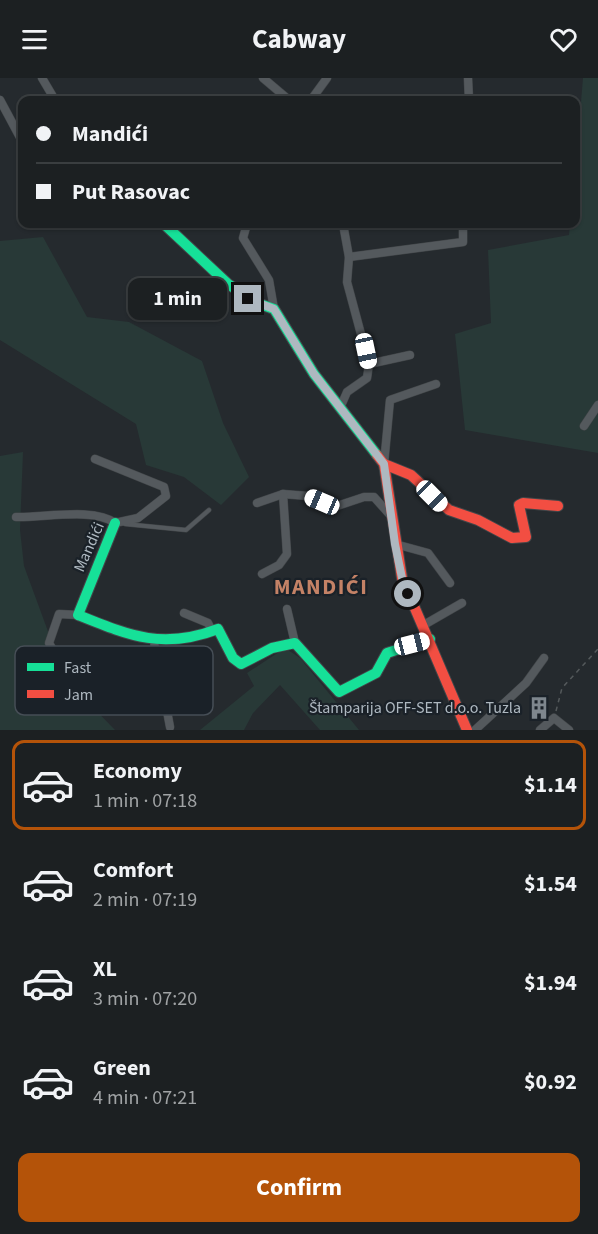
<!DOCTYPE html>
<meta charset="utf-8">
<style>
body{margin:0;font-family:"Source Sans 3",sans-serif;background:#25282a;color:#f1f3f6;height:100vh;display:flex;flex-direction:column;font-size:22px;white-space:nowrap}
*{box-sizing:border-box;margin:0}
p{font-size:20px;color:#a0a3a5}
.icon{flex:none;width:33px;height:33px;fill:none;stroke:currentColor;stroke-width:2;stroke-linecap:round;stroke-linejoin:round}
.map{position:relative;height:652px;overflow:hidden}
.drawer{display:flex;flex-direction:column;background:#1c2022;flex:1}
.drawer>*{flex:none}
.guide{position:absolute;left:18px;top:18px;width:562px;height:132px;border-radius:12px;box-shadow:0 2px 4px #0004,0 0 0 2px #3a3e40;display:grid;align-content:center;height:132px;padding:0 18px;background:#1c2022}
.end{position:absolute;width:27px;height:27px;margin:-14px;border:8px solid #aeb8c0;background:#111;box-shadow:0 0 0 3px #111}
.from{border-radius:50%}
.bubble{position:absolute;height:42px;border-radius:12px;background:#1c2022;box-shadow:0 2px 4px #0004,0 0 0 2px #3a3e40;font-size:20px;font-weight:700;line-height:42px;text-align:center}
.car{position:absolute;width:18px;height:36px;margin:-18px -9px;border-radius:8px;box-shadow:0 0 4px 2px #0007;background:linear-gradient(#fff 24%,#345 0 40%,#fff 0 76%,#345 0 86%,#fff 0)}
.guide b{display:flex;align-items:center;gap:21px;height:57px;font-size:22px}
.guide b+b{border-top:2px solid #3a3e40}
.guide i{width:15px;height:15px;background:#f1f3f6}
ul{padding:10px 0 0;list-style:none}
li{display:flex;align-items:center;gap:18px;height:90px;margin:0 12px 9px;padding:0 6px;border:3px solid transparent;border-radius:12px}
li div{flex:1}
li b{display:block;font-size:22px}
li em{font-style:normal;font-weight:700}
li.selected{border-color:#b45309}
li>.icon{width:54px;height:54px;stroke-width:1.5}
.cta{display:flex;gap:12px;margin-top:auto;padding:12px 18px}
.cta a{flex:1;height:69px;border-radius:12px;background:#b45309;color:#fff;font-size:24px;font-weight:700;line-height:69px;text-align:center}
header{display:flex;justify-content:space-between;align-items:center;height:78px;padding:0 18px;background:#1c2022;font-size:27px;font-weight:700}
.map>svg:first-child{display:block}
</style>
<header><svg class="icon" aria-label="menu" viewBox="0 0 24 24"><path d="M4 6h16M4 12h16M4 18h16"/></svg>Cabway<svg class="icon" aria-label="heart" viewBox="0 0 24 24"><path d="M12 20l-8-8c-3-5 5-10 8-4 3-6 11-1 8 4z"/></svg></header>
<div class="map">
<svg width="598" height="652" viewBox="0 0 598 652">
<rect width="100%" height="100%" fill="#252a2e"/>
<g fill="#283937">
<polygon points="583,0 598,0 598,375 465,352 455,256 491,245 488,172 569,157 570,146 576,146 576,83"/>
<polygon points="43,159 87,239 129,244 202,283 223,345 249,399 221,427 184,399 146,387 136,346 0,262 0,163"/>
<polygon points="23,374 20,452 24,488 53,567 75,611 115,652 0,652 0,378"/>
<polygon points="285,570 300,580 359,652 320,652 280,607 253,635 244,652 200,652 254,608 247,595"/>
</g>
<g fill="none" stroke-linecap="round" stroke-linejoin="round">
<g stroke="#424649" stroke-width="5">
<polyline id="lane" points="125,446 186,452 209,432"/>
</g>
<g stroke="#424649" stroke-width="9">
<g id="street">
<polyline points="42,0 55,22"/>
<polyline points="263,0 289,22"/>
<polyline points="468,0 469,22"/>
<polyline points="0,22 22,63"/>
<polyline points="311,22 327,0"/>
<polyline points="247,146 243,160 269,202 274,231"/>
<polyline points="349,179 463,164 463,146"/>
<polyline points="369,286 410,277"/>
<polyline points="340,330 347,314 367,300 369,286 347,204 349,179 343,146"/>
<polyline points="584,348 598,327"/>
<polyline points="384,386 390,322 436,306"/>
<polyline points="257,425 283,416 308,418 337,428 364,419 374,419 391,438"/>
<path d="M16,439C43,440 94,429 115,445L138,440L166,418L164,409L95,381"/>
<polyline points="395,466 428,475 450,505"/>
<polyline points="262,496 279,487 287,476 283,416"/>
<polyline points="287,531 295,565"/>
<polyline points="184,535 208,545 212,553"/>
<polyline points="422,548 462,525"/>
<polyline points="154,564 170,649"/>
<polyline points="70,602 49,565 59,536 78,537"/>
<polyline points="475,652 526,605 544,580"/>
<polyline points="540,652 554,640 569,652"/>
</g>
</g>
<g stroke="#424649" stroke-width="12">
<g id="fast">
<polyline points="164,146 228,206 257,225 274,231 314,296 377,377"/>
<path d="M115,445L78,537C130,558 163,572 218,551L233,580L241,586L272,570L295,565L339,614L376,595L387,575L430,561"/>
</g>
</g>
<g stroke="#424649" stroke-width="12">
<g id="jam">
<polyline points="377,377 384,386 402,500 467,652"/>
<polyline points="384,386 411,397 449,432 478,442 512,460 526,459 519,427 523,425 558,428"/>
</g>
</g>
<polyline stroke="#54595b" stroke-width="1.5" stroke-dasharray="4.5 4.5" stroke-linecap="butt" points="556,633 562,610 598,571"/>
<use href="#lane" stroke="#54595d" stroke-width="4"/>
<use href="#street" stroke="#54595d" stroke-width="8"/>
<use href="#fast" stroke="#16e098" stroke-width="10"/>
<use href="#jam" stroke="#f24e42" stroke-width="10"/>
</g>
<g fill="none" stroke-linecap="round" stroke-linejoin="round">
<polyline stroke="#aeb8c0" stroke-width="8" points="248,221 274,231 314,296 384,386 395,466 402,500 408,516"/>
</g>
<defs>
<g id="building-bare" transform="scale(1.8)"><path d="M-4-6H4V6H1V3H-1V6H-4ZM-2.5-4.3h1.7v1.8h-1.7ZM.8-4.3h1.7v1.8H.8ZM-2.5-1h1.7V.8h-1.7ZM.8-1h1.7V.8H.8Z" fill="#7e868d" stroke="#1a2128" stroke-width="2.5" paint-order="stroke"/></g>
</defs>
<g fill-rule="evenodd">
<use href="#building-bare" x="539" y="630"/>
</g>
<g text-anchor="middle" dominant-baseline="central" stroke-width="4.5" stroke-linejoin="round" paint-order="stroke">
<g font-size="16" fill="#aeb8c0" stroke="#1a2128">
<text transform="translate(89 469) rotate(-66)">Mandići</text>
</g>
<g font-size="16" fill="#aeb8c0" stroke="#1a2128" text-anchor="end">
<text x="521" y="630">Štamparija OFF-SET d.o.o. Tuzla</text>
</g>
<g font-size="22" font-weight="bold" letter-spacing="1.5" fill="#c48266" stroke="#1a2128">
<text x="321" y="509">MANDIĆI</text>
</g>
</g>
<rect x="15" y="568" width="198" height="69" rx="9" fill="#1a2128" stroke="#464e56" stroke-width="1.5"/>
<rect x="27" y="585" width="27" height="8" fill="#16e098"/>
<rect x="27" y="612" width="27" height="8" fill="#f24e42"/>
<g font-size="16" fill="#aeb8c0">
<text x="64" y="595">Fast</text>
<text x="64" y="622">Jam</text>
</g>
</svg>
<i class="end from" style="left:408px;top:516px"></i>
<i class="end" style="left:248px;top:221px"></i>
<div class="bubble" style="left:128px;top:200px;width:99px">1 min</div>
<i class="car" style="left:366px;top:273px;rotate:168deg"></i>
<i class="car" style="left:432px;top:418px;rotate:135deg"></i>
<i class="car" style="left:322px;top:424px;rotate:293deg"></i>
<i class="car" style="left:412px;top:566px;rotate:76deg"></i>
<div class="guide">
<b><i class="from"></i>Mandići</b>
<b><i></i>Put Rasovac</b>
</div>
</div>
<section class="drawer">
<ul>
<li class="selected"><svg class="icon" aria-label="car" viewBox="0 0 24 24"><path d="M5 17H2v-5l4-1 3-4h7l3 4 3 1v5h-3M9 17h6M6 11h13"/><circle cx="7" cy="17" r="2"/><circle cx="17" cy="17" r="2"/></svg><div><b>Economy</b><p>1 min · 07:18</p></div><em>$1.14</em></li>
<li><svg class="icon" aria-label="car" viewBox="0 0 24 24"><path d="M5 17H2v-5l4-1 3-4h7l3 4 3 1v5h-3M9 17h6M6 11h13"/><circle cx="7" cy="17" r="2"/><circle cx="17" cy="17" r="2"/></svg><div><b>Comfort</b><p>2 min · 07:19</p></div><em>$1.54</em></li>
<li><svg class="icon" aria-label="car" viewBox="0 0 24 24"><path d="M5 17H2v-5l4-1 3-4h7l3 4 3 1v5h-3M9 17h6M6 11h13"/><circle cx="7" cy="17" r="2"/><circle cx="17" cy="17" r="2"/></svg><div><b>XL</b><p>3 min · 07:20</p></div><em>$1.94</em></li>
<li><svg class="icon" aria-label="car" viewBox="0 0 24 24"><path d="M5 17H2v-5l4-1 3-4h7l3 4 3 1v5h-3M9 17h6M6 11h13"/><circle cx="7" cy="17" r="2"/><circle cx="17" cy="17" r="2"/></svg><div><b>Green</b><p>4 min · 07:21</p></div><em>$0.92</em></li>
</ul>
<div class="cta"><a>Confirm</a></div>
</section>
